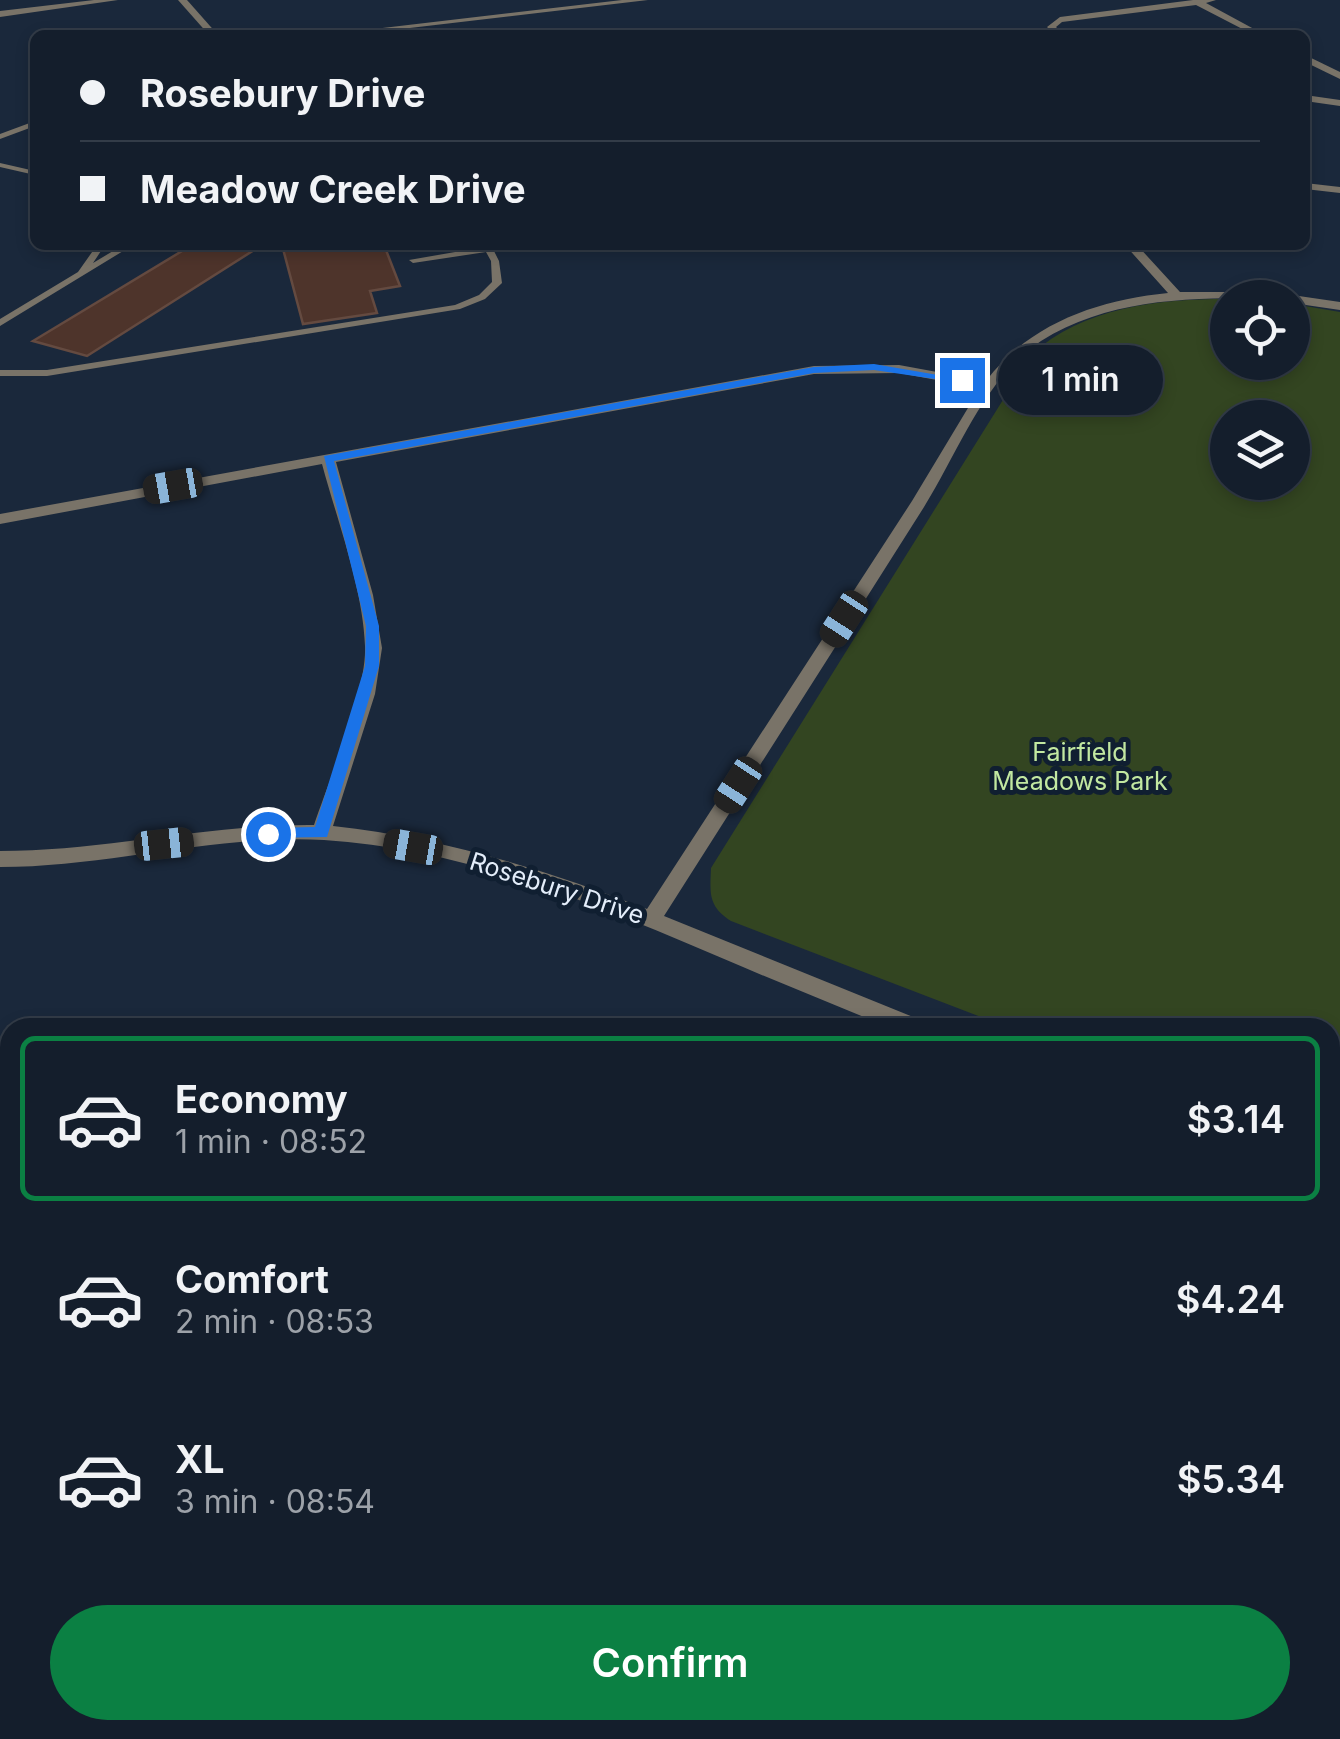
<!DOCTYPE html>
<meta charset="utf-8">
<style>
body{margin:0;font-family:Inter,sans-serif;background:#212b38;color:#f1f3f6;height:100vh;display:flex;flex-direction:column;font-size:38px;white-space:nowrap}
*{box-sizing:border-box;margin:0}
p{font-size:32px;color:#9da2a9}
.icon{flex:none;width:55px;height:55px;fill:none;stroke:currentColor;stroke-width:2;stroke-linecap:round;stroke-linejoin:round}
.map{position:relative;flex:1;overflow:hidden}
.drawer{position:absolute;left:0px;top:1018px;width:1340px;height:722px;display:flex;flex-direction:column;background:#141e2c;border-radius:30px 30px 0 0;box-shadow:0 5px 15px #0003,0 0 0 2px #333c48}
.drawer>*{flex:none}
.guide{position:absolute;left:30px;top:30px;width:1280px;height:220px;border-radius:15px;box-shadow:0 5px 15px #0003,0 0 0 2px #333c48;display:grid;align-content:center;height:220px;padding:0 50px;background:#141e2c}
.controls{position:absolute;left:1210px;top:280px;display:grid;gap:20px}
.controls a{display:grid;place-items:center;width:100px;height:100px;border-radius:50%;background:#141e2c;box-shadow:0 5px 15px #0003,0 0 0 2px #333c48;font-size:50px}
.end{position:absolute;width:45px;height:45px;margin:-22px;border:12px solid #1a73e8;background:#fff;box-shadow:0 0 0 5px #fff}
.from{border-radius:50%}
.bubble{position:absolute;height:70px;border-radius:35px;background:#141e2c;box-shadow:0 5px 15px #0003,0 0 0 2px #333c48;font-size:32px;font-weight:600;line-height:70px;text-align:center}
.car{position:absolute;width:30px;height:60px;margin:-30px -15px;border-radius:12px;box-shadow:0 0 8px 2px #0007;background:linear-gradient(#222 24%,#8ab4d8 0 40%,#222 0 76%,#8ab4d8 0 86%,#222 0)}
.guide b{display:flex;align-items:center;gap:35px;height:95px;font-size:38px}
.guide b+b{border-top:2px solid #333c48}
.guide i{width:25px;height:25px;background:#f1f3f6}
ul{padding:18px 0 0;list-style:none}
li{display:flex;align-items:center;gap:30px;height:165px;margin:0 20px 15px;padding:0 30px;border:5px solid transparent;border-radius:15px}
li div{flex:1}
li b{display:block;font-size:38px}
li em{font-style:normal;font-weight:600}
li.on{border-color:#0b8043}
li>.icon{width:90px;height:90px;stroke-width:1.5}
.cta{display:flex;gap:20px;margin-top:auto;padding:20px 50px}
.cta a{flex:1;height:115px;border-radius:60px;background:#0b8043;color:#fff;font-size:40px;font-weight:600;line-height:115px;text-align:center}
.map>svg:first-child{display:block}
</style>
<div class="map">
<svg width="1340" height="1739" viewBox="0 0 1340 1739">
<rect width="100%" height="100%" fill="#1a283b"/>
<g fill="#334521" fill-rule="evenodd">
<path d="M1227,299L1228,362H1292L1293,304L1340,312V1157L1330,1153V1028L1007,1027L731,921C708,906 710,894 711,868L1031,355C1083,307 1159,299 1227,299ZM1228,418H1292V482H1228Z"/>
<polygon points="3,1053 10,1054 10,1730 1330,1730 1330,1501 1340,1505 1340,1739 0,1739"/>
</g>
<g fill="#4e342b" stroke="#644a40" stroke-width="2.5">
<polygon points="192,245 262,245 87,356 33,341"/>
<polygon points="282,245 384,245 400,286 370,291 377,313 303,324"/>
</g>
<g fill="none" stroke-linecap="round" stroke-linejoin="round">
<g fill="#797368" fill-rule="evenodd">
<polygon points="35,121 35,126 0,139 0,134"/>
<polygon points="0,163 35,171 35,175 0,167"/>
<polygon points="97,245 105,245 93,263 123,245 133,245 0,326 0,319 78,272"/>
<polygon points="483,245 491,245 499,261 502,283 485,299 460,309 47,376 0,376 0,370 47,370 455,305 479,295 492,282 491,261 486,252 413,263 409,260 484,247"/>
<polygon points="10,1644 10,1668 0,1672 0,1648"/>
<rect x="70" y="1730" width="24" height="9"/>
<polygon points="249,1730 273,1730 274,1739 250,1739"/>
</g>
<g fill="#797368" fill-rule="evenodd">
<polygon points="94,0 118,0 0,17 0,11"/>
<polygon points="178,0 187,0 218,35 209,35"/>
<polygon points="622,0 648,0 350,35 323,35"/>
<polygon points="1193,0 1216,0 1206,3 1265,35 1254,35 1196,5 1062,22 1056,27 1064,35 1055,35 1047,27 1060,17"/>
<polygon points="1305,55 1340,72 1340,79 1305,62"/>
<polygon points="1305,95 1340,100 1340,106 1305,101"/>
<polygon points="1305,183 1340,187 1340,193 1305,189"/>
<path d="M1125,245H1137L1180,292H1245L1282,298C1201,298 1114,295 1041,341C984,379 959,451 924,507C838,643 751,779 664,916L923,1021L926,1028H890C841,1007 792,988 743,967C609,910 471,849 324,840C216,834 109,867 0,867V851C105,851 208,824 314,825C329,780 367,691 365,646C363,588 337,520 322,464L0,524V514L814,366L899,365L986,381C1030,323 1098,300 1168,293ZM899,373L980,388L912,501L647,909C544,869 442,838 333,826L375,694L382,648L373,595L336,462L814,374Z"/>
<polygon points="1292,295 1340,302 1340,310 1292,303 1292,298 1287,298"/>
<polygon points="1330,1184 1340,1187 1340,1211 1330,1208"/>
</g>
</g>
<polygon fill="#1a73e8" points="874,364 967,380 962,383 874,370 814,373 334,461 379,626 379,666 327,837 262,838 260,834 268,828 315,827 365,666 366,626 324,456 814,367"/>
<g text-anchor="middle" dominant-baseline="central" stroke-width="10" stroke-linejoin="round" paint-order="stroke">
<g font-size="25" fill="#c2e8a1" stroke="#101f31">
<text x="1080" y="752">Fairfield<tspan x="1080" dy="29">Meadows Park</tspan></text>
</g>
<g font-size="25" fill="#e3edfa" stroke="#101f31">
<text transform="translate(557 888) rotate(18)">Rosebury Drive</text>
</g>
</g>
</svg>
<div class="controls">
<a><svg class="icon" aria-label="locate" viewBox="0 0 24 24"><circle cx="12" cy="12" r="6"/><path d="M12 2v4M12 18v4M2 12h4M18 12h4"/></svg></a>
<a><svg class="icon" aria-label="layers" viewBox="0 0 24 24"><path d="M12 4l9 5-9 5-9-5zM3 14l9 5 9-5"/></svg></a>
</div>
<i class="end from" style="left:268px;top:834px"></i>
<i class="end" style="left:962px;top:380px"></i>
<div class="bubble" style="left:998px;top:345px;width:165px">1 min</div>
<i class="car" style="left:173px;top:486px;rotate:260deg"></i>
<i class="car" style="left:844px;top:619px;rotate:213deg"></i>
<i class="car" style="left:738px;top:785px;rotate:213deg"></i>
<i class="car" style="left:164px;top:844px;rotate:84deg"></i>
<i class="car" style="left:413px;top:847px;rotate:280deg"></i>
<div class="guide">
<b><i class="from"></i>Rosebury Drive</b>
<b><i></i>Meadow Creek Drive</b>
</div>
<section class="drawer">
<ul>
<li class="on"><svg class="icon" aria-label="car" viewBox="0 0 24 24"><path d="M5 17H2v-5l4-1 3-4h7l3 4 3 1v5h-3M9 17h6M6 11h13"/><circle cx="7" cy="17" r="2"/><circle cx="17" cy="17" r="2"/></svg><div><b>Economy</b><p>1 min · 08:52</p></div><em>$3.14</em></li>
<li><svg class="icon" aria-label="car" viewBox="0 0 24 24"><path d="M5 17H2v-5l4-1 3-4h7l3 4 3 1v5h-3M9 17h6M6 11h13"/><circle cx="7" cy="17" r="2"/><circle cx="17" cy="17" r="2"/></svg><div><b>Comfort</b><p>2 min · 08:53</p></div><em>$4.24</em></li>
<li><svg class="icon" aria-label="car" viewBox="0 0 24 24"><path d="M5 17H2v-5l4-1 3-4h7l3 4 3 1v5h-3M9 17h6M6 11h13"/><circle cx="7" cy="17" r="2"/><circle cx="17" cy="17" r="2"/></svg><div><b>XL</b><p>3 min · 08:54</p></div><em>$5.34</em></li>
</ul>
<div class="cta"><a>Confirm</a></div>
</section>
</div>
